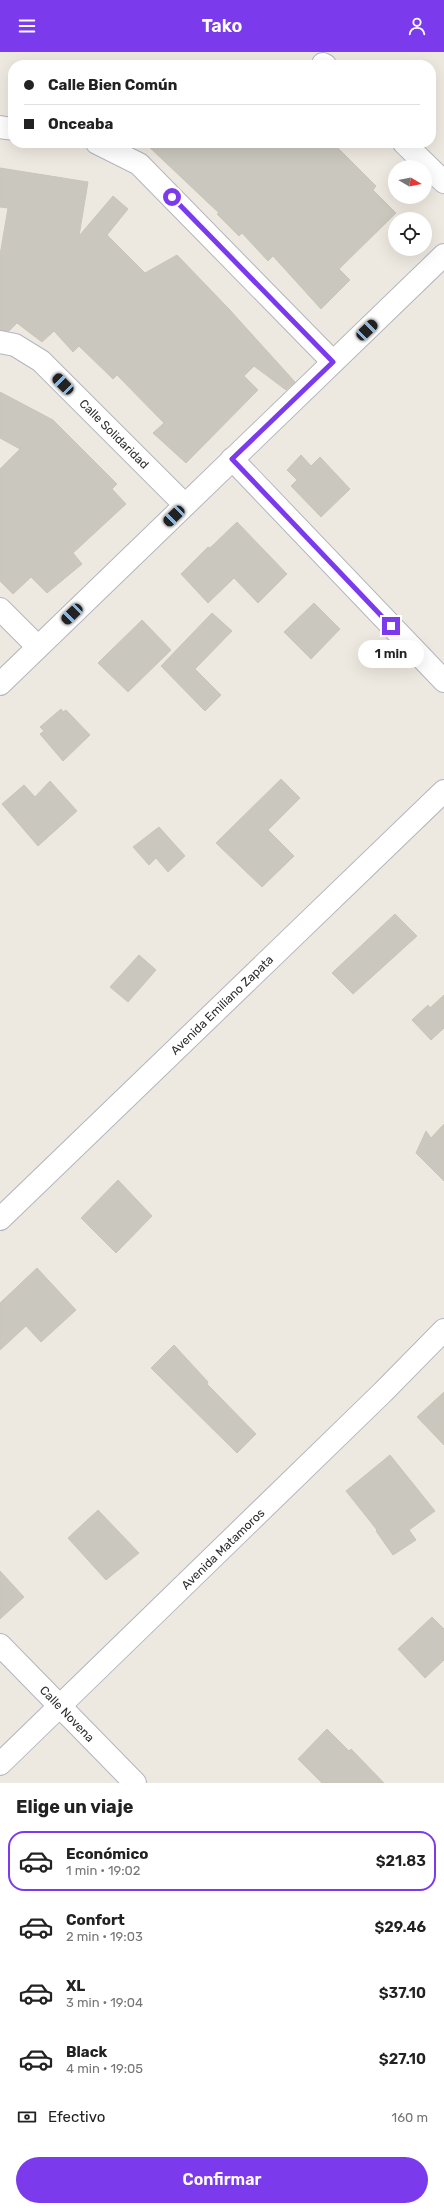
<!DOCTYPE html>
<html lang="es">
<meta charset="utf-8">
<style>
body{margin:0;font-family:Rubik,sans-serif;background:#f6f6f6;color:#222;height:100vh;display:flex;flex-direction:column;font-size:15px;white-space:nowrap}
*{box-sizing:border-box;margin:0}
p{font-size:13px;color:#767676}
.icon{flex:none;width:22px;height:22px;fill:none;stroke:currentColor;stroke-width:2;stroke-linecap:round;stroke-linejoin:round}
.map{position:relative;height:1731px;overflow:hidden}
.details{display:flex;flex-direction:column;background:#fff;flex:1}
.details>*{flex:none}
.guide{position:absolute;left:8px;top:8px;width:428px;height:88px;border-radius:16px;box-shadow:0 4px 16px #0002;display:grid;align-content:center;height:88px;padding:0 16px;background:#fff}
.needle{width:26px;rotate:100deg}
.tools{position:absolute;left:388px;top:108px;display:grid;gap:8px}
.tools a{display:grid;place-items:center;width:44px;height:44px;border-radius:50%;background:#fff;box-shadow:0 4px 16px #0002;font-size:20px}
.end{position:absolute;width:18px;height:18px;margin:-9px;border:5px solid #7c3aed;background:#fff;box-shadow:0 0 0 2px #fff}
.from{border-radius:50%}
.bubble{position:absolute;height:28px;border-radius:14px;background:#fff;box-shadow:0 4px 16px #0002;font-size:13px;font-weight:600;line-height:28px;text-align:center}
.car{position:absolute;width:12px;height:24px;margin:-12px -6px;border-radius:5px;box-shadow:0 0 3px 1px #0007;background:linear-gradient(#222 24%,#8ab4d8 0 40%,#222 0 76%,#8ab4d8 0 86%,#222 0)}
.guide b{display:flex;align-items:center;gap:14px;height:38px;font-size:15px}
.guide b+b{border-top:1px solid #e0e0e0}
.guide i{width:10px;height:10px;background:#222}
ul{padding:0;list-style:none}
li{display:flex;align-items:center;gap:12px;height:60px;margin:0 8px 6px;padding:0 8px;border:2px solid transparent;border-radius:16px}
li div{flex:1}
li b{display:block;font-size:15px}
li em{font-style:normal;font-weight:600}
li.current{border-color:#7c3aed}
li>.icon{width:36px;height:36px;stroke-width:1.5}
h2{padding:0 16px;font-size:18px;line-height:48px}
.pay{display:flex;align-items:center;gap:10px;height:44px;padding:0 16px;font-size:15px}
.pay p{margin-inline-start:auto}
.cta{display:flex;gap:8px;margin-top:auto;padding:8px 16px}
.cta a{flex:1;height:46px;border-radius:24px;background:#7c3aed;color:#fff;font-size:16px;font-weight:600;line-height:46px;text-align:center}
header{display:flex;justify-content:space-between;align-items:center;height:52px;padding:0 16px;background:#7c3aed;color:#fff;font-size:18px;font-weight:600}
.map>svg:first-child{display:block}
</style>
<header><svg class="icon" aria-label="menu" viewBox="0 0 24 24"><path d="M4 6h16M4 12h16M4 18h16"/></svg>Tako<svg class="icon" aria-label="person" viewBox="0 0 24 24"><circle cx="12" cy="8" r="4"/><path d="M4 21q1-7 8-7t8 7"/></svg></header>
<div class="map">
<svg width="444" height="1731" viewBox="0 0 444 1731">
<rect width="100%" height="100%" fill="#eee9e0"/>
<g fill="#cac7be" stroke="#cac5b9">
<polygon points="145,91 333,91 376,134 373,138 396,161 339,217 350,228 321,257 273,204 268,209 242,181 239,184 217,162 219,161"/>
<polygon points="0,116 88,130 79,184 113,144 128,157 107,183 145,221 177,203 229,257 295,330 286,338 254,314 244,324 258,338 186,411 153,381 164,371 117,323 113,327 79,294 73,300 54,279 42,290 17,271 9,279 0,278 0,203 8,156 0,155"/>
<polygon points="0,340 53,368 117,432 112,437 126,452 73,501 82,512 47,541 31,525 13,542 0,529 0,417 20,397 0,386"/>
<polygon points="301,403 311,414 320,405 350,437 321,465 291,434 297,428 287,418"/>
<polygon points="237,470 287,522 258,551 234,526 208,551 181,522 208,495 210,496"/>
<polygon points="314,551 340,577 311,607 284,580"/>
<polygon points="212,561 232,579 195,617 221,643 205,659 161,614"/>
<polygon points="142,568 171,598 128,640 98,611"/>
<polygon points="61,657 63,660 66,658 90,683 63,709 40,682 44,679 40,675"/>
<polygon points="281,727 300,746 268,778 294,804 262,835 216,791"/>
<polygon points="50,729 77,759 38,794 2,752 24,733 35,745"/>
<polygon points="159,775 185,804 168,820 156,806 149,813 133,795"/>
<polygon points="395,862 417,884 353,942 332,921"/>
<polygon points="139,903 156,918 128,950 110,935"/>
<polygon points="444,943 444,976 431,988 412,968 428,953 430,956"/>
<polygon points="444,1072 444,1129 416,1101 426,1079 431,1086"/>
<polygon points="118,1128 152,1164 116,1201 81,1166"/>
<polygon points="37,1216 76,1258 41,1290 26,1274 0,1298 0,1251"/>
<polygon points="174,1293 208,1330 207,1332 256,1382 237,1401 151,1316"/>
<polygon points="444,1340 444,1393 417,1365"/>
<polygon points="390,1403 435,1459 409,1478 416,1488 393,1503 376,1479 377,1478 346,1439"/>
<polygon points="98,1458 139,1501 106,1528 68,1486"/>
<polygon points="0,1519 24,1545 0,1567"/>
<polygon points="432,1565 444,1577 444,1608 425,1626 398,1597"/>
<polygon points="327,1677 349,1699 351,1697 384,1731 322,1731 298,1707"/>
</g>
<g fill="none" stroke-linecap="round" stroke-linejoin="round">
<g stroke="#b3b5c0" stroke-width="24">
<g id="minor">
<polyline points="323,12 325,13"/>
<polyline points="0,75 13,77"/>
<polyline points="97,91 139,112 333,310"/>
<polyline points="404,91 444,130"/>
<polyline points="0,290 15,293 41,309 185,453"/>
<polyline points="232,407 444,629"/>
<polyline points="0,557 38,595"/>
<polyline points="0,632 444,203"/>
<polyline points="0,1167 444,739"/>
<polyline points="0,1593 135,1731"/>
<polyline points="0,1712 383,1340 444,1278"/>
</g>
</g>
<use href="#minor" stroke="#fff" stroke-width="22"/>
</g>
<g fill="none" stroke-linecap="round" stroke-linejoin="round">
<polyline stroke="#7c3aed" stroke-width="5" points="172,145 333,310 232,407 391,574"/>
</g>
<g text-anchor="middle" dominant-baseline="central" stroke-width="3.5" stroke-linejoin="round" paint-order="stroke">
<g font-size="12" fill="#2d2d2d" stroke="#fff">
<text transform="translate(114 382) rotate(45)">Calle Solidaridad</text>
<text transform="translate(222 953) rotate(-44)">Avenida Emiliano Zapata</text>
<text transform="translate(223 1497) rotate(-44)">Avenida Matamoros</text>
<text transform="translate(67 1662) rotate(46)">Calle Novena</text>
</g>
</g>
</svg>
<div class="tools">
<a><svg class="needle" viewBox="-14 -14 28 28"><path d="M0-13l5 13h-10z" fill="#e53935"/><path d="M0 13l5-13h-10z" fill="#767676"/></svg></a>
<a><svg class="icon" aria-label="locate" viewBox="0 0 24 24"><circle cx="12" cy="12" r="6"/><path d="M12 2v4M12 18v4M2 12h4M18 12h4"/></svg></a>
</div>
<i class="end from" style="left:172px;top:145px"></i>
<i class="end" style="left:391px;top:574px"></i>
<div class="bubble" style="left:358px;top:588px;width:66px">1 min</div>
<i class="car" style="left:367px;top:278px;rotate:46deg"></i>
<i class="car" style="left:63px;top:332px;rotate:315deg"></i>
<i class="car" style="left:174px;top:464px;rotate:226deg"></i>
<i class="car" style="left:72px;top:562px;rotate:226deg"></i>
<div class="guide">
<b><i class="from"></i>Calle Bien Común</b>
<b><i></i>Onceaba</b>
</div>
</div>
<section class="details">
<h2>Elige un viaje</h2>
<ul>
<li class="current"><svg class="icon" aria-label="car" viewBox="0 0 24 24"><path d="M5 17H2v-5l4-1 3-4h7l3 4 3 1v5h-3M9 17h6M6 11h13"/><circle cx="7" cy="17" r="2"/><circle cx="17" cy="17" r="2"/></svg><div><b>Económico</b><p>1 min · 19:02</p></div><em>$21.83</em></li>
<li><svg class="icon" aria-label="car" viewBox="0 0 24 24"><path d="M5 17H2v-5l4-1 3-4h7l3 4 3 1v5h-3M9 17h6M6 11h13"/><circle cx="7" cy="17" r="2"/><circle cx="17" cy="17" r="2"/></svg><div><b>Confort</b><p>2 min · 19:03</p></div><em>$29.46</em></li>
<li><svg class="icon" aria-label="car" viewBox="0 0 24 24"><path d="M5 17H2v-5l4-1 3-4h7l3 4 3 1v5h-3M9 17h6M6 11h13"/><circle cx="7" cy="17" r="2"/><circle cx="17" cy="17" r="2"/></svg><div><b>XL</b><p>3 min · 19:04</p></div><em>$37.10</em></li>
<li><svg class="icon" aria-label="car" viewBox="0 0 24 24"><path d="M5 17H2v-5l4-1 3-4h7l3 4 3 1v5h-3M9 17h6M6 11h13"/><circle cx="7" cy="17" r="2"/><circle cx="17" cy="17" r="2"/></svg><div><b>Black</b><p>4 min · 19:05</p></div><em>$27.10</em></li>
</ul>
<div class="pay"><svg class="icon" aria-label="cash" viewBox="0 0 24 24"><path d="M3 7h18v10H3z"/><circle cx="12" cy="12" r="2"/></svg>Efectivo<p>160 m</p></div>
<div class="cta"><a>Confirmar</a></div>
</section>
